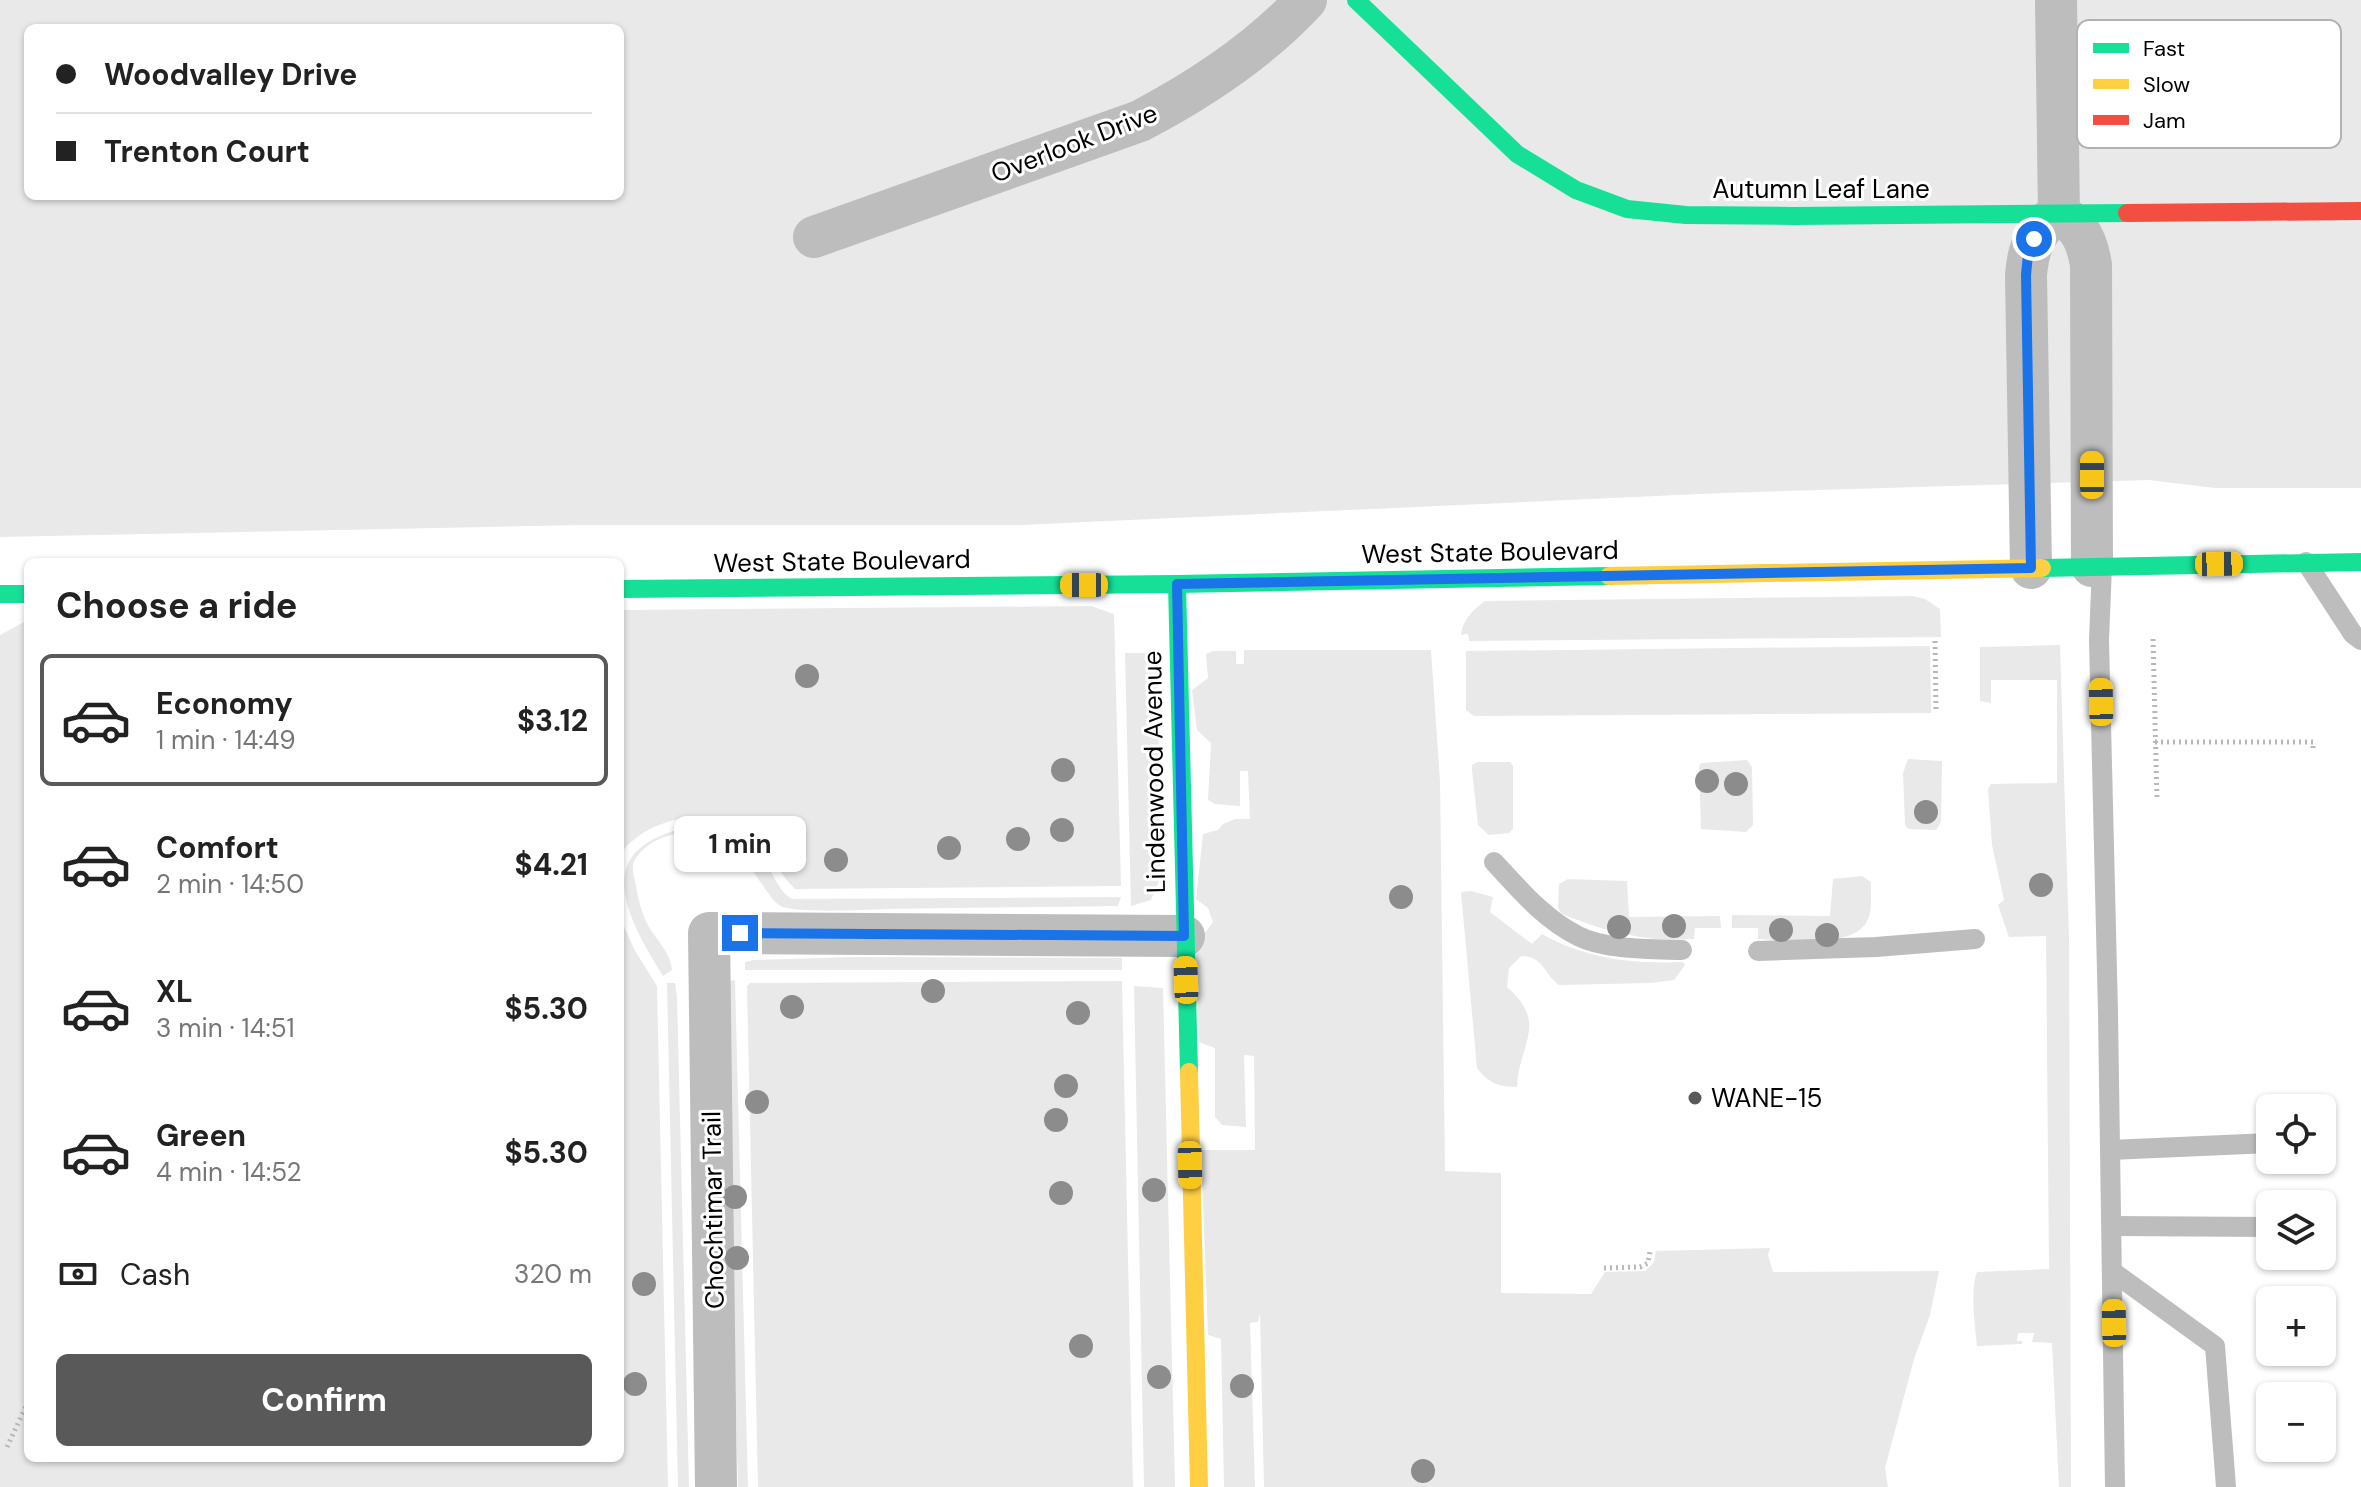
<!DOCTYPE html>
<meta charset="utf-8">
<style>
body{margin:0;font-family:"DM Sans",sans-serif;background:#f6f6f6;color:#222;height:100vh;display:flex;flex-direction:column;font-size:30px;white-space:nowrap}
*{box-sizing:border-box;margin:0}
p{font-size:26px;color:#767676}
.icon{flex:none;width:44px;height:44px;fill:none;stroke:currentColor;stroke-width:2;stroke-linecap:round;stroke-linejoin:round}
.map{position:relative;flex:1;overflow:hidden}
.panel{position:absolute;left:24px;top:558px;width:600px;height:904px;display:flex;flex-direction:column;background:#fff;border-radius:12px;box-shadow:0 2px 6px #0004}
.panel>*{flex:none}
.hud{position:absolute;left:24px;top:24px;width:600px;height:176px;border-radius:12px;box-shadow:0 2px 6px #0004;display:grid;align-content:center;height:176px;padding:0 32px;background:#fff}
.buttons{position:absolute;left:2256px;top:1094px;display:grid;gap:16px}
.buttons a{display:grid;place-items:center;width:80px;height:80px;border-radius:12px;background:#fff;box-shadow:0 2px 6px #0004;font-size:40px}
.end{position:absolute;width:36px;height:36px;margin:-18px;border:10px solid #1a73e8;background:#fff;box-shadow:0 0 0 4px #fff}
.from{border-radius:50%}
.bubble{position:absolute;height:56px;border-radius:12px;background:#fff;box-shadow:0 2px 6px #0004;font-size:26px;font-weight:700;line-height:56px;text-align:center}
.car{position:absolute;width:24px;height:48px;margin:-24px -12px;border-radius:10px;box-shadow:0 0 6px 2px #0007;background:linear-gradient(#f5c518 24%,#345 0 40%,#f5c518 0 76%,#345 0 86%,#f5c518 0)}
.hud b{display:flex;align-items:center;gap:28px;height:76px;font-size:30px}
.hud b+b{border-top:2px solid #e0e0e0}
.hud i{width:20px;height:20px;background:#222}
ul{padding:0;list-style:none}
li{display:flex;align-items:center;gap:24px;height:132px;margin:0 16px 12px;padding:0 16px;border:4px solid transparent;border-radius:12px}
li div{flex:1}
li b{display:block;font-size:30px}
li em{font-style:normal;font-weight:700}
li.on{border-color:#595959}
li>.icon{width:72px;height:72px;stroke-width:1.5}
h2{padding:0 32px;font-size:36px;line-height:96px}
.pay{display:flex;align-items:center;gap:20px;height:88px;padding:0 32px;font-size:30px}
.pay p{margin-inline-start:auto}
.button{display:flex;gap:16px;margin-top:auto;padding:16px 32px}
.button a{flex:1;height:92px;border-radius:12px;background:#595959;color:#fff;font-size:32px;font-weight:700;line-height:92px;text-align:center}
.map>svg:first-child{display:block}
</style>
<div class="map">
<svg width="2361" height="1487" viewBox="0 0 2361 1487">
<rect width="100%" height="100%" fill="#fff"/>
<g fill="#e9e9e9" fill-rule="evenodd">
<path d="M0,0H2361V488H2215L2149,480L1722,493L1020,525H579L0,537ZM28,28H620V196H28Z"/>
<path d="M1913,596L1925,599L1940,609L1941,637L1469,641L1468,634L1461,635C1463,619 1473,610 1485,601Z"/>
<path d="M1091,606L1114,614L1121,886L795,889C777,872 769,847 749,831C714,803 644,818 620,855V610Z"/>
<polygon points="28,620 28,1458 620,1458 620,917 634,949 657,986 668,1487 0,1487 0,635"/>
<path d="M2060,645L2069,937L2071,1487H2059L2052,1343L2032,1342L2034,1333H2018L2017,1341H2022V1344L1977,1346C1975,1325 1970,1291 1977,1272L2049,1269L2046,936L2009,937L1998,905L2004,900L1992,845L1988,789L1991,784L2057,783V680H1991V703L1980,701V647Z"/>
<polygon points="1930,646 1931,713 1474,716 1466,710 1466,651"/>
<polygon points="1244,650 1431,650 1440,781 1445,1171 1501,1173 1501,1293 1591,1294 1605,1272 1645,1271 1654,1262 1656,1251 1770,1248 1768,1255 1773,1272 1939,1271 1930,1315 1914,1359 1885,1468 1888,1487 1264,1487 1260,1313 1258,1322 1250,1323 1255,1487 1224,1487 1221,1339 1208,1335 1201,1150 1255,1150 1254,1056 1244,1055 1246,1127 1222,1125 1215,1117 1215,1048 1199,1042 1195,946 1213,922 1208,908 1196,899 1203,834 1218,830 1223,824 1235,819 1250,819 1248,771 1240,771 1240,806 1215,804 1208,800 1211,743 1197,730 1192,690 1208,678 1206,654 1213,651 1236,651 1236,664 1244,664"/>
<polygon points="1125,653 1157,653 1161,876 1151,900 1131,906"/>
<polygon points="1908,759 1942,761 1941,822 1936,830 1908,829 1905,825 1903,773"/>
<polygon points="1747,760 1752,767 1753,825 1746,832 1701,829 1699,767 1701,763"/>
<polygon points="1478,762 1510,762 1513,766 1513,829 1509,833 1489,835 1478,825 1472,770 1472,765"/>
<path d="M685,827C717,826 743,832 763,858C774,873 776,889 792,899L1121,897L1118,906C1041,907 964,908 887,909C863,910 803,913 783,907C775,904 771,897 766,890C740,853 729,824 677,834C662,836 645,844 636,858C631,865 633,873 635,881C638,897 641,913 649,927C658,942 670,952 672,970L663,976C645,946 604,884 636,852C649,838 668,833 685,827Z"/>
<path d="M1862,876L1871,882C1870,893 1873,909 1868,919C1856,950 1786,940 1758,939V928H1732V915L1830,916L1833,879Z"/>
<path d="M1568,879L1627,881L1629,917L1720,916L1721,928H1695L1694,939C1649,943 1603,931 1562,914L1558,908L1559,884Z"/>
<path d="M1471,891L1493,897L1490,912L1532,944L1542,934C1586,959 1633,964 1683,962L1685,965L1674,980L1650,983L1559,985C1544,974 1543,956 1521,956L1509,968L1507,987C1549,1024 1519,1043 1517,1087C1499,1087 1488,1083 1477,1068L1461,892Z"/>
<polygon points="854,957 1122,958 1122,970 745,970 745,962 754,960"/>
<polygon points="735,980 748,1487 738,1487 725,982"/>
<polygon points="1122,981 1133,1487 758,1487 747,986 750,983"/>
<polygon points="667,983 675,983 677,997 689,1487 678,1487"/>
<polygon points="1134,986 1163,988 1175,1487 1144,1487"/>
</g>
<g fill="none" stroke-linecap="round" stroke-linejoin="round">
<g stroke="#b8b8b8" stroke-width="5" stroke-dasharray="2 4" stroke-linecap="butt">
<polyline points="2153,639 2157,801"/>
<polyline points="1935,641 1936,710"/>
<polyline points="2155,742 2313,742 2313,751"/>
<polyline points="1604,1268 1640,1267 1648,1263 1650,1251"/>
<polyline points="7,1447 28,1402"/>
</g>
<g stroke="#bdbdbd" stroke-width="20">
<polyline points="2306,562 2353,634 2361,640"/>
<polyline points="2102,566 2099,640 2108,1013 2115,1487"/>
<path d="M1494,862C1520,890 1544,919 1578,936C1605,950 1652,949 1682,950"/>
<polyline points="1758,951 1876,947 1975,939"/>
<polyline points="2110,1150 2270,1143"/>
<polyline points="2112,1226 2270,1227"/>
<polyline points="2113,1272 2215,1346 2226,1487"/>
</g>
<g stroke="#bdbdbd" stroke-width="42">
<polyline points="2056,0 2059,215"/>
<path d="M2059,215C2080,223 2088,245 2091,265L2092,566"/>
<path d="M814,237L1140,121C1201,89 1259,51 1306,0"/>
<path d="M2031,568L2026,275C2028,250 2035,225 2059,215"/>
<polyline points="716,1487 709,933 1184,936"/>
</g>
<g stroke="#16e098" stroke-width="18">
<polyline points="1356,0 1517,154 1576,190 1627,209 1686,215 1794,216 2127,213"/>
<polyline points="2042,568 2361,562"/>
<polyline points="1177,584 1189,1072"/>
<polyline points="620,589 1177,584 1609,576"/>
<polyline points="0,594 28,594"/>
</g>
<g stroke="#ffcf43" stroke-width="18">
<polyline points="1609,576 2042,568"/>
<polyline points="1189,1072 1199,1487"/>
</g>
<polyline stroke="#f24e42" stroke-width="18" points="2127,213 2361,211"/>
</g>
<g fill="#8c8c8c">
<circle cx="807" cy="676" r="12"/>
<circle cx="1063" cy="770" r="12"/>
<circle cx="1707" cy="781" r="12"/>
<circle cx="1736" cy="784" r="12"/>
<circle cx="1926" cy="812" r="12"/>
<circle cx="1062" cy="830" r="12"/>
<circle cx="1018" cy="839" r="12"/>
<circle cx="949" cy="848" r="12"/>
<circle cx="836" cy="860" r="12"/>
<circle cx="2041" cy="885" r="12"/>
<circle cx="1401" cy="897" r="12"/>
<circle cx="1674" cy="926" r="12"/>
<circle cx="1619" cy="927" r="12"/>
<circle cx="1781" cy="930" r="12"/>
<circle cx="1827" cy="935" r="12"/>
<circle cx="933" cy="991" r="12"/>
<circle cx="792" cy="1007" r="12"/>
<circle cx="1078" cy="1013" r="12"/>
<circle cx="1066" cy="1086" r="12"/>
<circle cx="757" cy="1102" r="12"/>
<circle cx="1056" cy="1120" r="12"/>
<circle cx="1154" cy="1190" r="12"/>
<circle cx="1061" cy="1193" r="12"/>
<circle cx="735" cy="1197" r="12"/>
<circle cx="737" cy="1258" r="12"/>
<circle cx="644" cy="1284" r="12"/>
<circle cx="1081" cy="1346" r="12"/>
<circle cx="1159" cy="1377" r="12"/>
<circle cx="635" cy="1384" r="12"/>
<circle cx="1242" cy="1386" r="12"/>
<circle cx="1423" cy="1471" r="12"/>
</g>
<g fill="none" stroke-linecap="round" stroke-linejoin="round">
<polyline stroke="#1a73e8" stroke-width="10" points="740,933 1184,936 1177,584 2031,568 2026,275 2028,254 2034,239"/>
</g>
<circle fill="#595959" stroke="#fff" stroke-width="3" cx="1695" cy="1098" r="8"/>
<g text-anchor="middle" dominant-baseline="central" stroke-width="6" stroke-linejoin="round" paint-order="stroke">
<g font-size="26" fill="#000" stroke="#fff">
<text transform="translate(1074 143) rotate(-21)">Overlook Drive</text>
<text x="1821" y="189">Autumn Leaf Lane</text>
<text transform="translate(1490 552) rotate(-1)">West State Boulevard</text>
<text transform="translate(842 561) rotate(-1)">West State Boulevard</text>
<text transform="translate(1154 772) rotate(-91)">Lindenwood Avenue</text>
<text transform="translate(713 1210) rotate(-91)">Chochtimar Trail</text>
</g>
<g font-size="26" fill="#000" stroke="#fff" text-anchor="start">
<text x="1711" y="1098">WANE-15</text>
</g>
</g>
<rect x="2077" y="20" width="264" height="128" rx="12" fill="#fff" stroke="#b2b2b2" stroke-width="2"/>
<rect x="2093" y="43" width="36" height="10" fill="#16e098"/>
<rect x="2093" y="79" width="36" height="10" fill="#ffcf43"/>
<rect x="2093" y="115" width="36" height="10" fill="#f24e42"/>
<g font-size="22" fill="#000">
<text x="2143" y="56">Fast</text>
<text x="2143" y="92">Slow</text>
<text x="2143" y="128">Jam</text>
</g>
</svg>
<div class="buttons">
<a><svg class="icon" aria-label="locate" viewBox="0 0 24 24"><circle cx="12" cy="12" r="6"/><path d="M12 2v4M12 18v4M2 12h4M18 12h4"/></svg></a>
<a><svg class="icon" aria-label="layers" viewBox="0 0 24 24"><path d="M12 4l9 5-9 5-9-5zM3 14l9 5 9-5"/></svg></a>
<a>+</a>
<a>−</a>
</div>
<i class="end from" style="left:2034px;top:239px"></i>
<i class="end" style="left:740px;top:933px"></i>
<div class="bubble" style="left:674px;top:816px;width:132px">1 min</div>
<i class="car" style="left:2092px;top:475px;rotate:0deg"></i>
<i class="car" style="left:2219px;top:564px;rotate:89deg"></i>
<i class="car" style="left:1084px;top:585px;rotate:270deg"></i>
<i class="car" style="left:2101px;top:702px;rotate:359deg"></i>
<i class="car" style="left:1186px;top:980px;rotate:358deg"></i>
<i class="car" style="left:1190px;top:1165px;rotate:179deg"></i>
<i class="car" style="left:2114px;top:1323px;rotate:359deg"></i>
<div class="hud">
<b><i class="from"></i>Woodvalley Drive</b>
<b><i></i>Trenton Court</b>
</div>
<section class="panel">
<h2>Choose a ride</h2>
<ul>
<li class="on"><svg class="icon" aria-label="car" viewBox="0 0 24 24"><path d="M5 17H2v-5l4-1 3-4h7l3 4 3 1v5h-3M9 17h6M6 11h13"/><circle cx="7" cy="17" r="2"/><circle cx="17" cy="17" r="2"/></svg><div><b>Economy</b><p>1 min · 14:49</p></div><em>$3.12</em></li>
<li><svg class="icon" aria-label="car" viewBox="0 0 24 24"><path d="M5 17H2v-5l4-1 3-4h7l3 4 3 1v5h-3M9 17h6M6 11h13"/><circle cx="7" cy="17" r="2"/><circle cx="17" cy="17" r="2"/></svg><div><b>Comfort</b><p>2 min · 14:50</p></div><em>$4.21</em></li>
<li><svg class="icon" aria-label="car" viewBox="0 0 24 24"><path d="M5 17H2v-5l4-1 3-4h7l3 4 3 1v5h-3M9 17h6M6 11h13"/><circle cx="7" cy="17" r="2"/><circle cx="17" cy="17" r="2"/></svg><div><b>XL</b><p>3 min · 14:51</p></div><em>$5.30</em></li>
<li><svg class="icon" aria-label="car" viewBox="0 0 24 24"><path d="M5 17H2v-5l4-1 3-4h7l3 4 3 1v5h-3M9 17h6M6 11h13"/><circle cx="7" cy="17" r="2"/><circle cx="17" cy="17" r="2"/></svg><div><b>Green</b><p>4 min · 14:52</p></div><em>$5.30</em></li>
</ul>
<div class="pay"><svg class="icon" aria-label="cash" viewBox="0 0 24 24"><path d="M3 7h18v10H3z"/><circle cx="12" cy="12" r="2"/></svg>Cash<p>320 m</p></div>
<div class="button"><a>Confirm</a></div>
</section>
</div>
